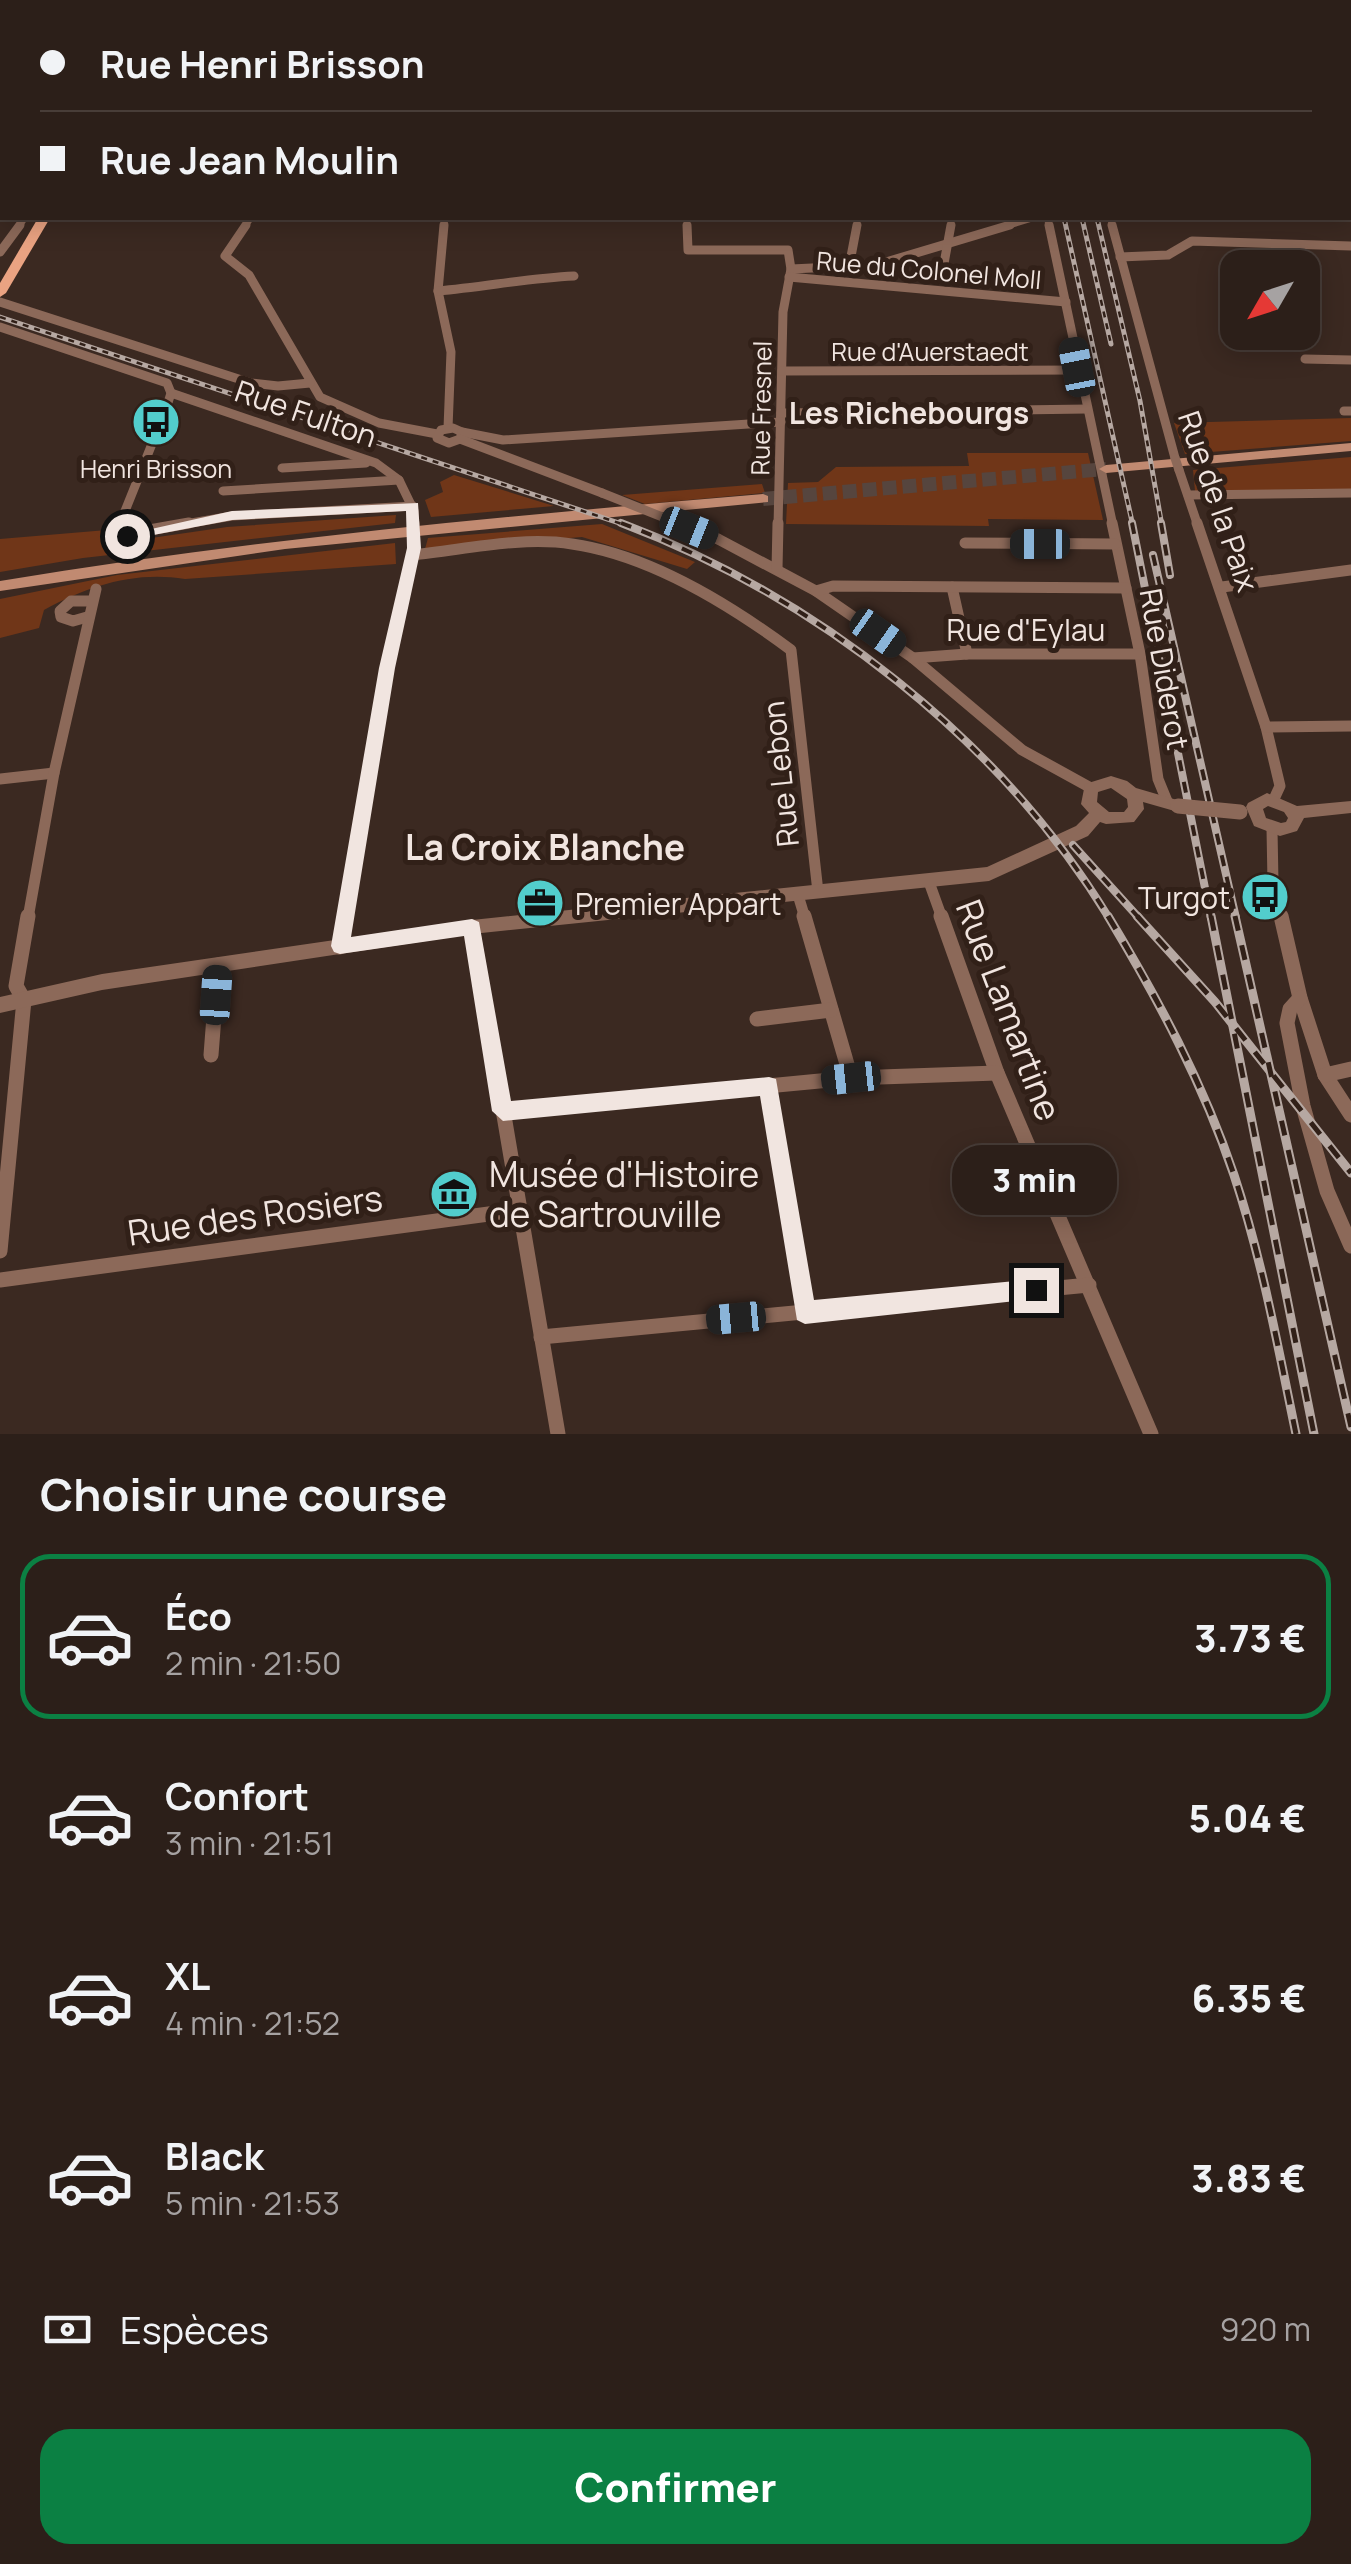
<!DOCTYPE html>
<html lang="fr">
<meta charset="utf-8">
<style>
body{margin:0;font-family:Manrope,sans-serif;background:#382c26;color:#f1f3f6;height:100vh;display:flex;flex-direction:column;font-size:38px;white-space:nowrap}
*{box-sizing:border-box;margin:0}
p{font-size:32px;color:#a6a2a2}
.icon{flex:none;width:55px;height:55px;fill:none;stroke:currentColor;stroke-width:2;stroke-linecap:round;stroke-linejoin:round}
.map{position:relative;height:1434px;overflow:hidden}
.sheet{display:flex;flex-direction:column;background:#2c1f19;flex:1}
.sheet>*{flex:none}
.hud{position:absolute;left:0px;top:0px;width:1352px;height:220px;box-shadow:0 5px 25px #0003,0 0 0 2px #483d38;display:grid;align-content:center;height:220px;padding:0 40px;background:#2c1f19}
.needle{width:65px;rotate:231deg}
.tools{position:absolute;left:1220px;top:250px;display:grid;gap:20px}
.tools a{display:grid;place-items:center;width:100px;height:100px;border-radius:20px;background:#2c1f19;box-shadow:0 5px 25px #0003,0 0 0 2px #483d38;font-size:50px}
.end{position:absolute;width:45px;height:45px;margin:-22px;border:12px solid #f1e5e0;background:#111;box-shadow:0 0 0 5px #111}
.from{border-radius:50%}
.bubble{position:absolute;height:70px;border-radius:30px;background:#2c1f19;box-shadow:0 5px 25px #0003,0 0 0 2px #483d38;font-size:32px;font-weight:800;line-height:70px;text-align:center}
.car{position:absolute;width:30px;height:60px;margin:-30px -15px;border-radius:12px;box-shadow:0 0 8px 2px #0007;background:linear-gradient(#222 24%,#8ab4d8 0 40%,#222 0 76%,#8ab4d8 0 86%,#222 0)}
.hud b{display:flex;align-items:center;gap:35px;height:95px;font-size:38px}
.hud b+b{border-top:2px solid #483d38}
.hud i{width:25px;height:25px;background:#f1f3f6}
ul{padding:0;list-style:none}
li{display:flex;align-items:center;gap:30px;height:165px;margin:0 20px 15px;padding:0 20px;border:5px solid transparent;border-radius:30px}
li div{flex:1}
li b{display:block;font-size:38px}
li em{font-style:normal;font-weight:800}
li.selected{border-color:#0b8043}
li>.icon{width:90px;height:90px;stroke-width:1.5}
h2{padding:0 40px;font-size:45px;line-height:120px}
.pay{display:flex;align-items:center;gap:25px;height:110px;padding:0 40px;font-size:38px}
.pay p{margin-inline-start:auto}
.button{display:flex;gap:20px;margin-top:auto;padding:20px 40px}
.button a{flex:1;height:115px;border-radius:30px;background:#0b8043;color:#fff;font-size:40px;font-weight:800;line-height:115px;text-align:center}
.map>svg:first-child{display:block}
</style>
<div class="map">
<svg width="1351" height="1434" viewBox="0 0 1351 1434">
<rect width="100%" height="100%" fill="#3b2921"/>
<g fill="#703618">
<polygon points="1351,418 1351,441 1185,454 1174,423"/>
<polygon points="967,453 1088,453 1103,520 988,519 989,526 786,524 788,483 818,482 836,467 969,466"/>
<polygon points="1351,457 1351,489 1195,491 1193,470"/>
<polygon points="454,475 554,506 431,517 425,500 443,492 440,482"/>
<polygon points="762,484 765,493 645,504 622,495"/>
<polygon points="396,515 395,523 83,558 0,572 0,539 107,530 103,545 227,527"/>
<polygon points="602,524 695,562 687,569 582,537 425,549 428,538"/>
<path d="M395,543L396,564L185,579C133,571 89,586 44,610L39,628L0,638V599L117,575Z"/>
</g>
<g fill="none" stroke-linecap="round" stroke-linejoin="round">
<polyline stroke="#56453e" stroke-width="14" stroke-dasharray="14 6" stroke-linecap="butt" points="763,499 1106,469"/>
<g stroke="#8c6959" stroke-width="6">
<polyline points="765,0 780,2"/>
<polyline points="71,2 77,0"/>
<polyline points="210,2 216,0"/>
<polyline points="687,218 687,228"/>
<polyline points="1047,218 1049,228"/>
<polyline points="1110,218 1113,228"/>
<polyline points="18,228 25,218"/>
<polyline points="244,228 251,218"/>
<polyline points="444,228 445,218"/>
<polyline points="856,228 858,218"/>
<polyline points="950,228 952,218"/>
<polyline points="1001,228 1034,218"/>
</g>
<g stroke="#8c6959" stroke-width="9">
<polyline points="246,225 225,256 249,275 320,397 379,423 437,434"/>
<polyline points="444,225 438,291 451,352 448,428"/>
<polyline points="687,225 688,250 788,250 791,269 783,312 778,526"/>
<polyline points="1049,225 1113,526"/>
<polyline points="1112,225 1175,458"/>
<polyline points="0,252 20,225"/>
<polyline points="1120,257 1168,255 1192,241 1351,246"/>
<polyline points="849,267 857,225"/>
<polyline points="791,269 876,265 1010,225"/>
<polyline points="943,269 951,225"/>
<polyline points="789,277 1066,302"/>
<path d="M438,291C485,287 528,278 574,276"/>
<polyline points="0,302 251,383 278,386 310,383"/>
<polyline points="0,327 167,383 171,393 166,409 119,526"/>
<polyline points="1305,359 1351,360"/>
<polyline points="782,371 1078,370"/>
<polyline points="171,393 376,463 399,480 414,511"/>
<polyline points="1344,411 1351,411"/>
<polyline points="781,413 1087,409"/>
<polygon points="453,428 462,432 460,439 449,443 437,438 441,430"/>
<polyline points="462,432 503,440 781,422"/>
<polyline points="460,439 602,493"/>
<polyline points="282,468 366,463"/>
<polyline points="1179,470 1198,526"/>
<polyline points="223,491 399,480"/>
<polyline points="1188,495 1351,493"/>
<polyline points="174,526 232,516 413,506"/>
</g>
<g stroke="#8c6959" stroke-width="11">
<polyline points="120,523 121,535 189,523"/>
<polyline points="1112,523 1140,654 1158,779 1167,801"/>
<polyline points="1197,523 1266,727 1280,786 1274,799"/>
<polyline points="718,539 816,591 913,658 1022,750 1091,788"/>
<polyline points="965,543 1115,544"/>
<path d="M412,555C464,550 520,536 572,544C650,555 729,604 791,650L818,892"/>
<polyline points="777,569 778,523"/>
<polyline points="952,587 967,654"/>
<polyline points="1222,587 1351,570"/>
<polyline points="816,591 833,586 1126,588"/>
<polyline points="87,617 73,621 61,617 60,611 71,601 92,601"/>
<polyline points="913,658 967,654 1140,654"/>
<polyline points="1266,727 1351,726"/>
<polyline points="0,779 54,773"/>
<polyline points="1272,829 1273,883 1281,918"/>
<polyline points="929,882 942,918"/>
<polyline points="798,895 805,918"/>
<polyline points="28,918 54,773 96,589"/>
<polyline points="345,918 387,668 414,548"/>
</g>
<g stroke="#8c6959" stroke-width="15">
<polyline points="804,916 851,1078"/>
<polyline points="941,916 997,1073 1151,1434"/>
<polyline points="1281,916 1300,998 1325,1075 1351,1115"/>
<polyline points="472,927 558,1434"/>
<polyline points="340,947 345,916"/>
<polyline points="1300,998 1290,1009 1287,1023 1303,1106 1327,1191 1351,1246"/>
<polyline points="757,1019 831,1010"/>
<polyline points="211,1055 218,965"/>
<polyline points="1325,1075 1351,1069"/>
<polyline points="769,1086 805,1312"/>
<polyline points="503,1111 851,1078 997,1073"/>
<polyline points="0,1251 24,1000 16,986 28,916"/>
<polyline points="0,1280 518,1210"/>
<polyline points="541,1337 1089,1285"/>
</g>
<g fill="#8c6959" fill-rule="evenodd">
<path d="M1111,776L1127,781L1136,788L1184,802L1186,806L1184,810L1178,812L1143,802L1144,809L1134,822L1106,824L1100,822L1088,836L989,881L472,934L102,990L0,1013V997L102,974L472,920L987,867L1076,826L1089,813L1081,804L1085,784ZM1111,788L1127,799L1128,807L1124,812H1109L1097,802L1098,792Z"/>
<path d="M1267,793L1297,806L1351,801V813L1304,818L1297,831L1280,836L1254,826L1246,807L1248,803ZM1268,806L1284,812L1288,818L1286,822L1281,823L1266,818L1263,809Z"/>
</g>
<g fill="#c18a71" fill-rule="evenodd">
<polygon points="1351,443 1351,451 1106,473 1099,469 1106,465"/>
<path d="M763,494L768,496V502L285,549L0,591V581C253,539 508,516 763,494Z"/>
</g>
<polygon fill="#eaa382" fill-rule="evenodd" points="38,218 50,218 6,293 0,297 0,283"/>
<g stroke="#b6a8a2" stroke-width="5">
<g id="rail-far2">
<polyline points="1064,218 1133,526"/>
<polyline points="1082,218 1111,344"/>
<polyline points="1097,218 1140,401 1162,526"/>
<polyline points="0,317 628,526"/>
</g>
</g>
<g stroke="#b6a8a2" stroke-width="8">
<g id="rail-far1">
<path d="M621,523C815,596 1001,740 1109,918"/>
<polyline points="1132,523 1211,918"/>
<polyline points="1161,523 1170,575"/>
<polyline points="1153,555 1236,918"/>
<polyline points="1073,845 1139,918"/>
</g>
</g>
<g stroke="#b6a8a2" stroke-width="9">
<g id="rail">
<path d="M1108,916C1158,999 1203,1083 1234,1175C1262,1259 1278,1347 1296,1434"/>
<polyline points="1137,916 1215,1002 1351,1173"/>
<polyline points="1211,916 1314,1434"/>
<polyline points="1235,916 1351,1427"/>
</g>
</g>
<use href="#rail-far2" stroke="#312018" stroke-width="2.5" stroke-dasharray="6" stroke-linecap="butt"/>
<use href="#rail-far1" stroke="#312018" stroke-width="4" stroke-dasharray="11" stroke-linecap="butt"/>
<use href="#rail" stroke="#312018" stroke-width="5" stroke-dasharray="15" stroke-linecap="butt"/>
<g stroke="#8c6959" stroke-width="9">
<polyline points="1175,458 1179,470"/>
<polyline points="602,493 685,526"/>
<polyline points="414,513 414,526"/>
</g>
<g stroke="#8c6959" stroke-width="11">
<polyline points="414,523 414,548"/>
<polyline points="679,523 718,539"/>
</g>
<polyline stroke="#8c6959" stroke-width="15" points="1178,806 1240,812"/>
</g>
<polygon fill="#f1e5e0" points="418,503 421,548 395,668 351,937 472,919 479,922 511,1101 769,1077 776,1079 814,1300 1036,1279 1044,1282 1047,1290 1044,1298 805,1324 797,1320 760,1096 503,1121 492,1111 464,936 340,954 334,952 331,946 379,668 407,548 406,511 232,520 127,540 120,536 232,511"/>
<defs>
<g id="bus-disc" transform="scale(2.5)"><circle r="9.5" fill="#52cdcc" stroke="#312018"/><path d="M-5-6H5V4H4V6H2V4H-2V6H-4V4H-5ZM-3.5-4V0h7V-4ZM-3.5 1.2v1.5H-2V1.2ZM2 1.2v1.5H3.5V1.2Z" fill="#111"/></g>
<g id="office-disc" transform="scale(2.5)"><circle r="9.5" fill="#52cdcc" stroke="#312018"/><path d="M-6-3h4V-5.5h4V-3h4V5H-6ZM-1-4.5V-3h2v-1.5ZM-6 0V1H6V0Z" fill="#111"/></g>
<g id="museum-disc" transform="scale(2.5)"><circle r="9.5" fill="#52cdcc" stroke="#312018"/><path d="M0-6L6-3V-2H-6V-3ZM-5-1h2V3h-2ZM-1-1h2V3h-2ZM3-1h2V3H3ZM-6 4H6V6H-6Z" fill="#111"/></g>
</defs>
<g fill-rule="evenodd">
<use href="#bus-disc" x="156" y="422"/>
<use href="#bus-disc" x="1265" y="897"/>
<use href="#office-disc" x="540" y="903"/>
<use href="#museum-disc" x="454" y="1194"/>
</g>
<g text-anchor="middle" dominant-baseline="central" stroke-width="10" stroke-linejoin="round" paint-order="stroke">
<g font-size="25" fill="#f1e5e0" stroke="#312018">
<text transform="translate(929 270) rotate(5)">Rue du Colonel Moll</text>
<text x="930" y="351">Rue d'Auerstaedt</text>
<text transform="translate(761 408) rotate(-89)">Rue Fresnel</text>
</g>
<g font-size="25" fill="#f1e5e0" stroke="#312018">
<text x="156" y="468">Henri Brisson</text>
</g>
<g font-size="30" font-weight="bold" fill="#f1e5e0" stroke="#312018">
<text x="909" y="412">Les Richebourgs</text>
</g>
<g font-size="30" fill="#f1e5e0" stroke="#312018">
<text transform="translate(306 413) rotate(19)">Rue Fulton</text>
<text transform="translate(1219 501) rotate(71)">Rue de la Paix</text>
<text x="1026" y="629">Rue d'Eylau</text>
<text transform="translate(1165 669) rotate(80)">Rue Diderot</text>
<text transform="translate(780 774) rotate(-96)">Rue Lebon</text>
</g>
<g font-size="30" fill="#f1e5e0" stroke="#312018" text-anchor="end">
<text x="1230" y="897">Turgot</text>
<text x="575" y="903" text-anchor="start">Premier Appart</text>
</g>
<g font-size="35" font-weight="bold" fill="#f1e5e0" stroke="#312018">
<text x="545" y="847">La Croix Blanche</text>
</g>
<g font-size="35" fill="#f1e5e0" stroke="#312018">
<text transform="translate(1009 1010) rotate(69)">Rue Lamartine</text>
<text transform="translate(255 1215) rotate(-8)">Rue des Rosiers</text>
</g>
<g font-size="35" fill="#f1e5e0" stroke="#312018" text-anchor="start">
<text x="489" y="1174">Musée d'Histoire<tspan x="489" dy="40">de Sartrouville</tspan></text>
</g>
</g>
</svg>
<div class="tools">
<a><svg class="needle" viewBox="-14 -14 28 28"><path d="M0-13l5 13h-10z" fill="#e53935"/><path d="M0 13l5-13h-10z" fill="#a6a2a2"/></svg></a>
</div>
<i class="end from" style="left:127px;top:536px"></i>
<i class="end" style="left:1036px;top:1290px"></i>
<div class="bubble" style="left:952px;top:1145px;width:165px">3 min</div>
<i class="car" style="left:1077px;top:367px;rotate:349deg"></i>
<i class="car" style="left:689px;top:528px;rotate:112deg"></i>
<i class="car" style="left:1040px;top:544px;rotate:270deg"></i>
<i class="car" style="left:878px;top:633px;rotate:125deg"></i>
<i class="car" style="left:216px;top:995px;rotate:4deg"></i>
<i class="car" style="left:851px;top:1078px;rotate:264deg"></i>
<i class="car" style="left:736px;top:1318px;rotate:265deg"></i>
<div class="hud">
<b><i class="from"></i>Rue Henri Brisson</b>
<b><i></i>Rue Jean Moulin</b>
</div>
</div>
<section class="sheet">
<h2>Choisir une course</h2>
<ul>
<li class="selected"><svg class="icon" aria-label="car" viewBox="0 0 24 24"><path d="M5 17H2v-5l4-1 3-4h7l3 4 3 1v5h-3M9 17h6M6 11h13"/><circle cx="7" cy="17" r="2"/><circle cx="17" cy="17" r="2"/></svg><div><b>Éco</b><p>2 min · 21:50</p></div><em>3.73 €</em></li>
<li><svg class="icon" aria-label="car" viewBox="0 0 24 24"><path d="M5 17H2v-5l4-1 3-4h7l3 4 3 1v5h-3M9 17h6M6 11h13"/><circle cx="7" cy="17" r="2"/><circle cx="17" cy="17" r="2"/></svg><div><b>Confort</b><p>3 min · 21:51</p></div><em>5.04 €</em></li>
<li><svg class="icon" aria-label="car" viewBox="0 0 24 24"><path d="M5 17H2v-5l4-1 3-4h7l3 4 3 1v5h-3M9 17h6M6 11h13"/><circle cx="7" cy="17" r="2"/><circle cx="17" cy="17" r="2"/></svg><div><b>XL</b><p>4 min · 21:52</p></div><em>6.35 €</em></li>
<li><svg class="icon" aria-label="car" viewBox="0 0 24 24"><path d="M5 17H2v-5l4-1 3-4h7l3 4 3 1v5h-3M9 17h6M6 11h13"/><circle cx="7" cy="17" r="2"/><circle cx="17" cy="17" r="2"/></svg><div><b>Black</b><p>5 min · 21:53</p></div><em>3.83 €</em></li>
</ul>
<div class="pay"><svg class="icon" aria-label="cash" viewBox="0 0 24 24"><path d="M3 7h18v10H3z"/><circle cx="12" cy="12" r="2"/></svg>Espèces<p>920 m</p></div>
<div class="button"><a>Confirmer</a></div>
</section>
